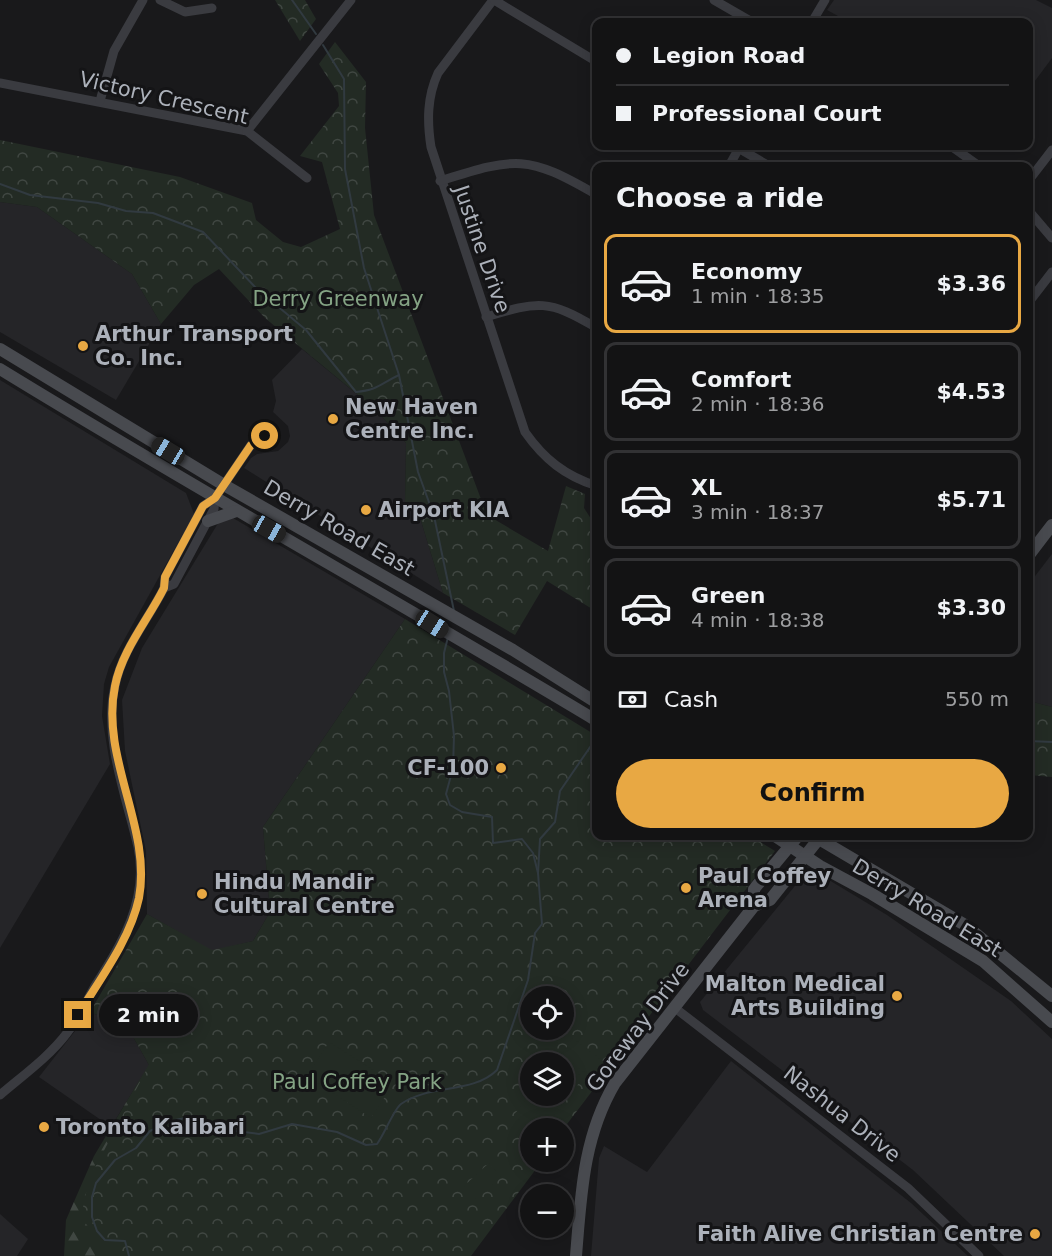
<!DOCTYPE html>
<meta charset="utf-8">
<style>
body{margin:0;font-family:"DejaVu Sans",sans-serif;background:#1c1c1d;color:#f1f3f6;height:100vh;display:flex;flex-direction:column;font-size:22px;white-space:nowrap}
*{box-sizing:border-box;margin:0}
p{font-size:20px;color:#9d9ea0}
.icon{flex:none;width:33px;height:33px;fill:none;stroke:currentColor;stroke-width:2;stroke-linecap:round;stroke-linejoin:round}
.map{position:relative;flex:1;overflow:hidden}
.side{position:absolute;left:592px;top:162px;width:441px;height:678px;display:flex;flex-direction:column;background:#131314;border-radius:12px;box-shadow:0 3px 15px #0003,0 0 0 2px #323234}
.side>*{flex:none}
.hud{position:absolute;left:592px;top:18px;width:441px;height:132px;border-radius:12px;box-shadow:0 3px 15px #0003,0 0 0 2px #323234;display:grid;align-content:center;height:132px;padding:0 24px;background:#131314}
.tools{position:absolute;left:520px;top:986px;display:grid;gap:12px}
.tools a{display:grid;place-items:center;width:54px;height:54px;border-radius:50%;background:#131314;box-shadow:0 3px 15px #0003,0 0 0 2px #323234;font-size:30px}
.end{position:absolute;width:27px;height:27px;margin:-14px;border:8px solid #e8a843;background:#111;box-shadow:0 0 0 3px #111}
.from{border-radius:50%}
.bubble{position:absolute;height:42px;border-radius:21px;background:#131314;box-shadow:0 3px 15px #0003,0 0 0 2px #323234;font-size:20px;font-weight:600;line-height:42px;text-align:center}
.car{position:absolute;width:18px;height:36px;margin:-18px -9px;border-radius:8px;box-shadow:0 0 4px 2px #0007;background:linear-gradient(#222 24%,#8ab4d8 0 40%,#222 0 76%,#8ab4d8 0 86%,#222 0)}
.hud b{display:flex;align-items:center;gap:21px;height:57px;font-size:22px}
.hud b+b{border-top:2px solid #323234}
.hud i{width:15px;height:15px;background:#f1f3f6}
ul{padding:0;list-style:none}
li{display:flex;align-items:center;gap:18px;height:99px;margin:0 12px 9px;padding:0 12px;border:3px solid #323234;border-radius:12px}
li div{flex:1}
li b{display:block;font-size:22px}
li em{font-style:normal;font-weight:600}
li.selected{border-color:#e8a843}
li>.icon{width:54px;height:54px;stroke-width:1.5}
h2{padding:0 24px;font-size:27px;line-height:72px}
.pay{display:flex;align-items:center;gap:15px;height:66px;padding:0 24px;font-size:22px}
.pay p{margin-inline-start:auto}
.action{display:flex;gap:12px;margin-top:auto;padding:12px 24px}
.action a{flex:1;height:69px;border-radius:36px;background:#e8a843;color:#111;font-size:24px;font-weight:600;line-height:69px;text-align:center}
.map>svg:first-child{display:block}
</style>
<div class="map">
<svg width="1052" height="1256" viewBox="0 0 1052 1256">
<defs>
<pattern id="forest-firs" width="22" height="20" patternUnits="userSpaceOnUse" patternTransform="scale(1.5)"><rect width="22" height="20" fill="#232b24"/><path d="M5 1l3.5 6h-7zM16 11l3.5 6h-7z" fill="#404742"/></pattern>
<pattern id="park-crowns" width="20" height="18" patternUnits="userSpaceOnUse" patternTransform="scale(1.5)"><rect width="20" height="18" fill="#232b24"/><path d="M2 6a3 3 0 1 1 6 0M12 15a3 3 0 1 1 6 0" fill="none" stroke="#404742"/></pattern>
</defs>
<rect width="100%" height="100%" fill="#19191b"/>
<g fill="#252528">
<polygon points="834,0 1036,0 1052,8 1052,58 1029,89 1029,22 849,22 827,10"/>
<polygon points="0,202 37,207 132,274 161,324 116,400 0,332"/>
<polygon points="302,349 375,409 406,443 405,503 418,511 443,593 244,468 251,458 257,454 278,451 288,442 290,436 288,426 273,412 276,401 272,380"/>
<polygon points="0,380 186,493 194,514 109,667 104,684 102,716 110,764 0,948"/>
<polygon points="233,518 405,619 263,827 270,912 253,941 212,951 147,914 146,851 125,751 122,700 142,648 220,520"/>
<polygon points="1052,554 1052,707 1029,701 1029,584"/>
<polygon points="819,874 887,915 1011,1001 1052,1039 1052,1256 1004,1256 913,1170 703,1010 700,1002 803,876"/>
<polygon points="90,1012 128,1028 149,1065 111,1127 39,1077"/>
<polygon points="731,1061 911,1203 968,1256 591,1256 599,1158 604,1146 647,1172"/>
<polygon points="0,1214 28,1239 17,1256 0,1256"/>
</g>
<polygon fill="url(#forest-firs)" points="158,1049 131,1256 64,1256 66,1220 94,1156"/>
<g fill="url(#park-crowns)" fill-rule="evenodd">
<polygon points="275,0 305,0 316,19 300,41"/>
<polygon points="335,42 366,82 365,128 374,215 487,515 548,551 566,486 585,494 584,508 597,528 597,612 547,581 515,635 443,593 418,511 405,504 406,443 375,409 265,318 219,269 194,285 161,324 132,274 37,207 0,202 0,140 180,177 252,203 256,220 283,242 301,247 340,229 322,162 300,156 339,106 338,93 319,64"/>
<path d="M405,619L597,736V836H751L775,851L564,1128H531V1161H542L471,1256H102L106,1251L81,1217L89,1179L149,1065L128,1028L90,1012L147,914L212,950L253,941L270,912L263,827ZM531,996H564V1029H531ZM531,1062H564V1095H531Z"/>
<polygon points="1029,701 1052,707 1052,777 1029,775"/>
</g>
<g fill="#232b24">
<polygon points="573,1038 604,1062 591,1077 561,1055"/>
<polygon points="329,1042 394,1083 371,1118 307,1076"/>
<polygon points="564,1063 583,1078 544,1128 531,1129 514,1115 531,1093 564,1095"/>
<polygon points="489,1163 501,1177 476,1199 464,1186"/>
</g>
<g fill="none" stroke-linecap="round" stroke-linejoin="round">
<g stroke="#313a40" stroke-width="2">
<polyline points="292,0 316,34"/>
<polyline points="323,45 344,79 345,169 364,268 399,375 418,472 434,516 454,611"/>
<path d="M0,184L30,195L98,203L126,211L153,213L203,232L257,289L306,330L356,392C378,390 380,384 399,375"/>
<polyline points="448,637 444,653 444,672 449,691 454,736 453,768 446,794 450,805 462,812 492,817 493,843 522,839 533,853 538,873"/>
<polyline points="1029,741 1052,742"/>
<path d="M129,1256L125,1241L105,1240L97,1231L92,1217V1197L96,1183L115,1160L136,1148L150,1131L175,1120L191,1117L236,1131L259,1134L292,1124L337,1132L366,1145L377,1144C384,1135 394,1109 401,1104C429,1084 473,1094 497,1070L528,980L535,933L542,924L538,873L540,839L555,822L560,791L597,737"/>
</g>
<g stroke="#3a3b40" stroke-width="9">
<polyline points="160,0 185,12 212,8"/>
<path d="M493,0L438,73C427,97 427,121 431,147L525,432C544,459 565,476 597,486"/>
<polyline points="494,0 597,62"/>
<polyline points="714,0 752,22"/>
<polyline points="812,22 825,0"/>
<polyline points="0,83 247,131 307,178"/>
<polyline points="100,101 114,51 143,0"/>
<polyline points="247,131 351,0"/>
<polyline points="735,146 769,166"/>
<polyline points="951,146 979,166"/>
<polyline points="729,166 739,148"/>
<polyline points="1029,180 1052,150"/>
<path d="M440,181C517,157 526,154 597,195"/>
<polyline points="1029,211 1052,238"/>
<polyline points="1029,302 1052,272"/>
<path d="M486,317C539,301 548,299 597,328"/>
<polyline points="164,588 174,584 214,509 215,498"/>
<polyline points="675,1008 908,1188 979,1256"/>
<path d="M0,1095C22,1076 49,1057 67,1033C78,1019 86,1002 95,986C122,943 149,900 138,847C126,795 103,738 115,686C122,650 148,620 164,588L165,577L203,506L215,498L251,445L265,436"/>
</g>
<g stroke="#484a4f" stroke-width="12">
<polyline points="0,349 224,485 513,650 597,703"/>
<path d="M0,369C197,490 399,602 597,721"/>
<polyline points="208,521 236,511"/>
<polyline points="1029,555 1052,525"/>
<polyline points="775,836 820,866 872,894 983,961 1052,1022"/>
<polyline points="814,836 965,925 1052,996"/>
<polyline points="754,906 754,889 798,836"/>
<path d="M576,1256C581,1195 583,1137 615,1083L754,906L770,900L821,836"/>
</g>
</g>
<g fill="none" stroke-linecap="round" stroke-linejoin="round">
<path stroke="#e8a843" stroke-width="8" d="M78,1015C100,979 130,940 139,898C152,828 100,758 115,686C122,650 148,620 164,588L165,577L203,506L215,498L251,445L265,436"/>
</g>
<g fill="#e8a843" stroke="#141416" stroke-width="2">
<circle cx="83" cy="346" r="6"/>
<circle cx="333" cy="419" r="6"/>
<circle cx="366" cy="510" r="6"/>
<circle cx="501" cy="768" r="6"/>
<circle cx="686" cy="888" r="6"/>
<circle cx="202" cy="894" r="6"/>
<circle cx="897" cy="996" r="6"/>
<circle cx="44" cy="1127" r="6"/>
<circle cx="1035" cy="1234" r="6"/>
</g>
<g text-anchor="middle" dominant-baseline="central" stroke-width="6" stroke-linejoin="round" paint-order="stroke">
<g font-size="21" fill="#acb1ba" stroke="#141416">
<text transform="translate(164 98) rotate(13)">Victory Crescent</text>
<text transform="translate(482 249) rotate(71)">Justine Drive</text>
<text transform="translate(339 528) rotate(30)">Derry Road East</text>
<text transform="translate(927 908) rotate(31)">Derry Road East</text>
<text transform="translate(638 1027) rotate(-53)">Goreway Drive</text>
<text transform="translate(842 1114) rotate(38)">Nashua Drive</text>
</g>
<g font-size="21" fill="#84a384" stroke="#141416">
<text x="338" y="299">Derry Greenway</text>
<text x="357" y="1082">Paul Coffey Park</text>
</g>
<g font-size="21" font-weight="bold" fill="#acb1ba" stroke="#141416" text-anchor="start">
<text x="95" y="334">Arthur Transport<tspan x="95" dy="24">Co. Inc.</tspan></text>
<text x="345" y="407">New Haven<tspan x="345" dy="24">Centre Inc.</tspan></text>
<text x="378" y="510">Airport KIA</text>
<text x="489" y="768" text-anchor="end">CF-100</text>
<text x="698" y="876">Paul Coffey<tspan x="698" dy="24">Arena</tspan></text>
<text x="214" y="882">Hindu Mandir<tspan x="214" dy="24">Cultural Centre</tspan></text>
<text x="885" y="984" text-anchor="end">Malton Medical<tspan x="885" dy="24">Arts Building</tspan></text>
<text x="56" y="1127">Toronto Kalibari</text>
<text x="1023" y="1234" text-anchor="end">Faith Alive Christian Centre</text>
</g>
</g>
</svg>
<div class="tools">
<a><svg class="icon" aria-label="locate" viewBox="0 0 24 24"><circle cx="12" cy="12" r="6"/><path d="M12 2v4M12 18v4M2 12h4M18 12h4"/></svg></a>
<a><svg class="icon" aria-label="layers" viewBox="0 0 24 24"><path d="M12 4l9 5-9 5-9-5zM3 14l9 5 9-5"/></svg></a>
<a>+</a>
<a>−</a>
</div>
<i class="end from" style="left:265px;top:436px"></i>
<i class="end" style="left:78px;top:1015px"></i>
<div class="bubble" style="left:99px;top:994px;width:99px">2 min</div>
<i class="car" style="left:168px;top:451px;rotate:301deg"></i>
<i class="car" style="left:269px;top:529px;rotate:119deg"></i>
<i class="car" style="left:432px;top:624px;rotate:122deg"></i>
<div class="hud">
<b><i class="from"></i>Legion Road</b>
<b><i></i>Professional Court</b>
</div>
<section class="side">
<h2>Choose a ride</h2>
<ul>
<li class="selected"><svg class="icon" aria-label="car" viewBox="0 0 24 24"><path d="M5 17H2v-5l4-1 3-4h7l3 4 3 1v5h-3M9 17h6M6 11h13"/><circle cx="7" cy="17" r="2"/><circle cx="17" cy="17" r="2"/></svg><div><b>Economy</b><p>1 min · 18:35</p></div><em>$3.36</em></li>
<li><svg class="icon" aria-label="car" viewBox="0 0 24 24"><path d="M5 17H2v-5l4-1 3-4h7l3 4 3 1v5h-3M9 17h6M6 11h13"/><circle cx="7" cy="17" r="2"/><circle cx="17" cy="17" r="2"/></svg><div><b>Comfort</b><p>2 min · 18:36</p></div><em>$4.53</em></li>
<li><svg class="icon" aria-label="car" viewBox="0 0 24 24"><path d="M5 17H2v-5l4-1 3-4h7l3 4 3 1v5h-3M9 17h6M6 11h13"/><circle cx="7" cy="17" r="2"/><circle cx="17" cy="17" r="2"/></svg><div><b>XL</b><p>3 min · 18:37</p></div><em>$5.71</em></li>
<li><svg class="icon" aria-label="car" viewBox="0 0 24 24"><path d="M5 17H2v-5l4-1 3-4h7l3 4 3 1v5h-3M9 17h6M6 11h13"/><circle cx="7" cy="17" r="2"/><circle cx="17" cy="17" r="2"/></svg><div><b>Green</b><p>4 min · 18:38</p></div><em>$3.30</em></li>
</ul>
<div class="pay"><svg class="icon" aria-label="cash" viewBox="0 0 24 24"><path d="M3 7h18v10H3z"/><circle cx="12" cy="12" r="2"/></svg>Cash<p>550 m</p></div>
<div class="action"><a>Confirm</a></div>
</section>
</div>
